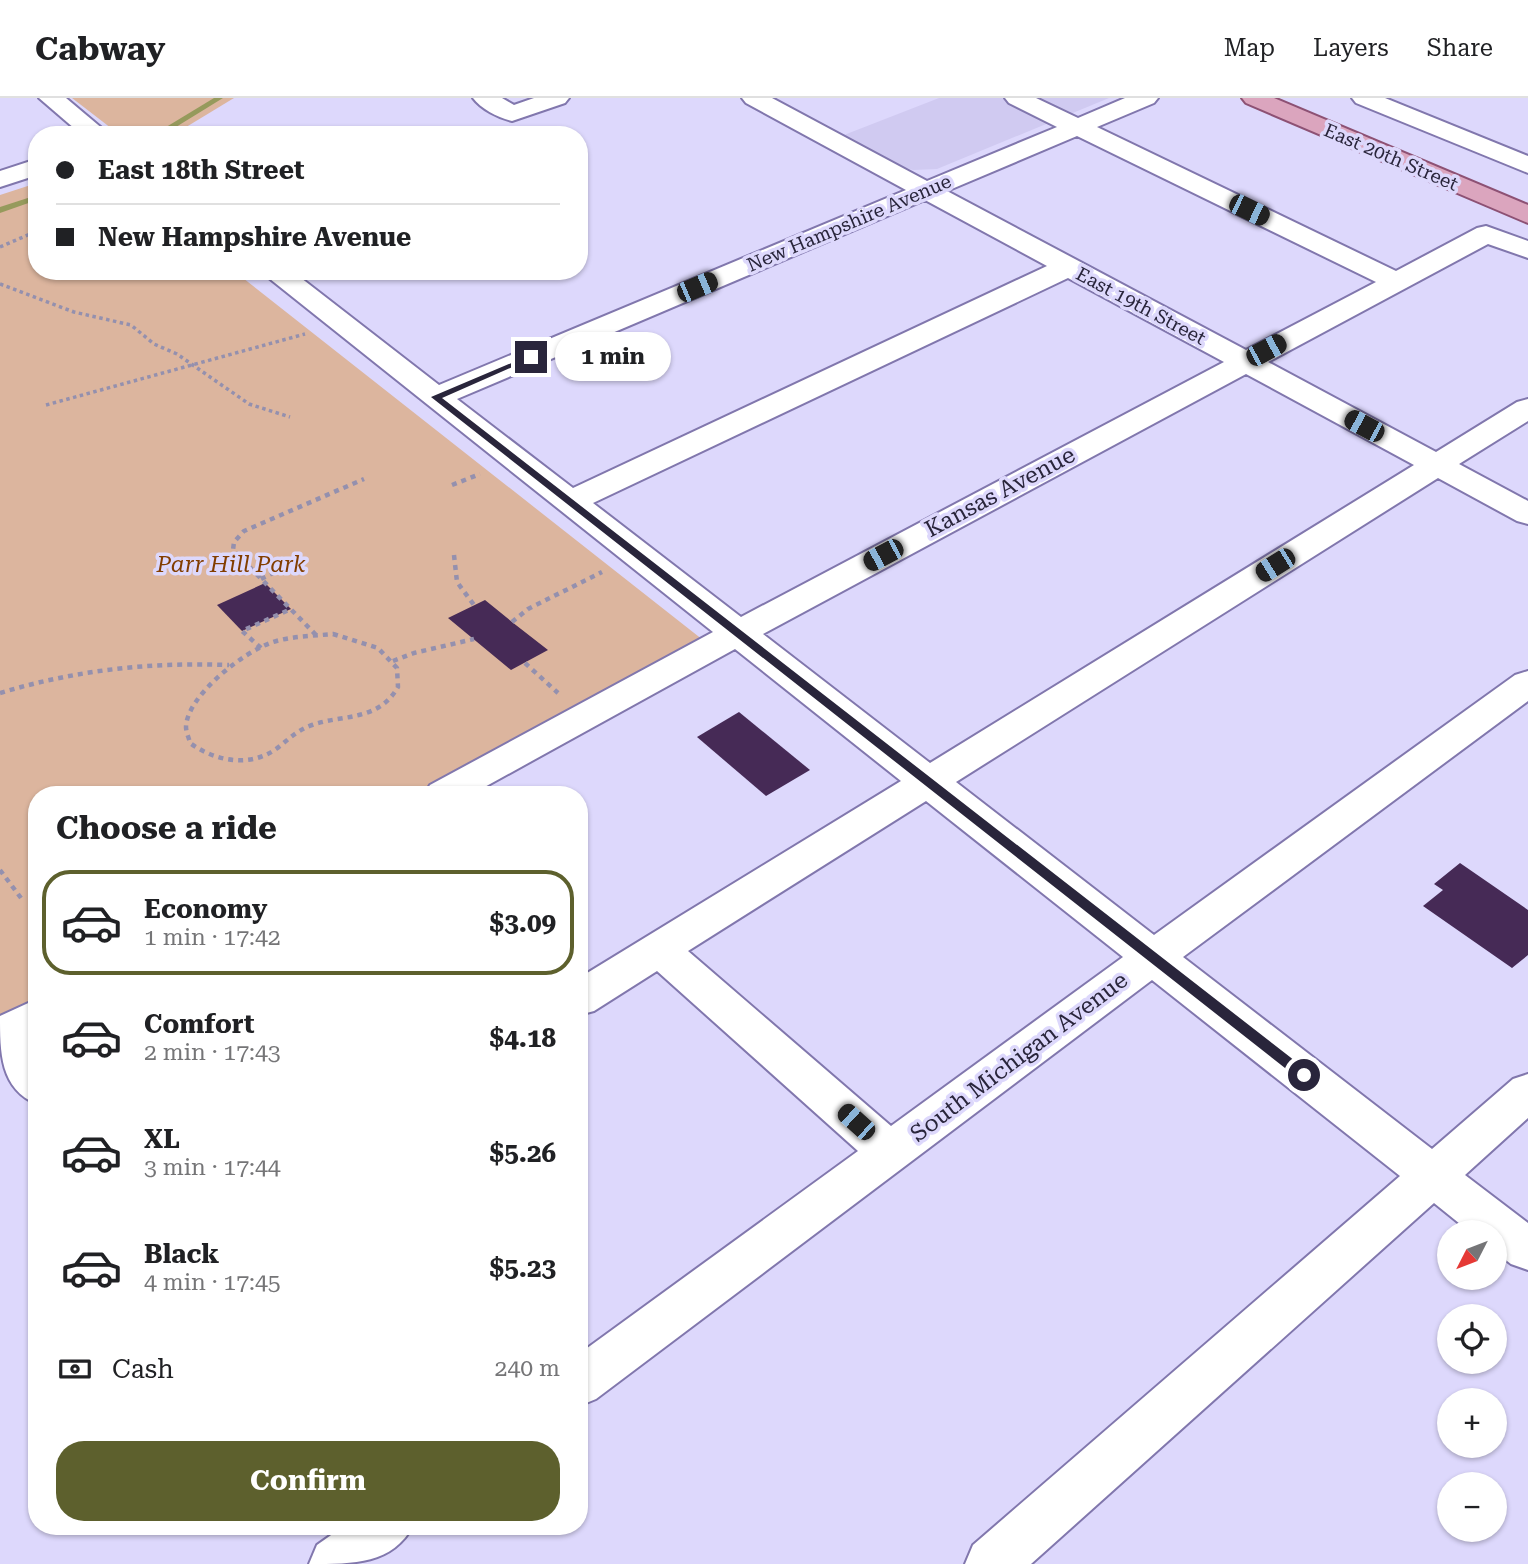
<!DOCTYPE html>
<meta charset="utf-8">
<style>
body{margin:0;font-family:"Roboto Serif",serif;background:#f6f6f6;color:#202124;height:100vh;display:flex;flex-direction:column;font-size:26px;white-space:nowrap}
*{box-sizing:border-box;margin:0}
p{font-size:23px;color:#757577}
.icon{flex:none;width:38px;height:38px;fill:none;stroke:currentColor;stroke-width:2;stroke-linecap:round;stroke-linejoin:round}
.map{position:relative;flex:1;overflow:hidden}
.drawer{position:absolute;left:28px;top:688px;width:560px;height:749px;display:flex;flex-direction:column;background:#fff;border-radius:28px;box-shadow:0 2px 5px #0004}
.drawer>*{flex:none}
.top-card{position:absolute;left:28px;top:28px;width:560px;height:154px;border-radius:28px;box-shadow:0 2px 5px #0004;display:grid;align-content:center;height:154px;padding:0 28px;background:#fff}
.needle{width:46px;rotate:228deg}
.buttons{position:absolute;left:1437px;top:1122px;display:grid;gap:14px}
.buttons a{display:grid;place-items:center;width:70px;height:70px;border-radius:50%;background:#fff;box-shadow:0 2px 5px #0004;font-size:35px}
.end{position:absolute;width:32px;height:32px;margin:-16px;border:9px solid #29253b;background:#fff;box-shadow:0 0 0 4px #fff}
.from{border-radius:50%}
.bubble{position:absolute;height:49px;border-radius:24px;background:#fff;box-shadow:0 2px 5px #0004;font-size:23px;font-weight:700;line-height:49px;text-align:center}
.car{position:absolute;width:21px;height:42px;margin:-21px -10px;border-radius:9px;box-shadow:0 0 5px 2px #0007;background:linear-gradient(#222 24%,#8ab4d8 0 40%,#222 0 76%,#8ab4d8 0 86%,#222 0)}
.top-card b{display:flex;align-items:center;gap:24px;height:66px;font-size:26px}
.top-card b+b{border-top:2px solid #e0e0e0}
.top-card i{width:18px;height:18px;background:#202124}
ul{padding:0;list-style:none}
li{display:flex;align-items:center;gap:21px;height:105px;margin:0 14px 10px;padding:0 14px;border:4px solid transparent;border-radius:28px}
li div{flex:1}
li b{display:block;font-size:26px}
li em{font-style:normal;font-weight:700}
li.selected{border-color:#5d602d}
li>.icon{width:63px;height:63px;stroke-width:1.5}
h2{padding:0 28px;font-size:32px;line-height:84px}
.pay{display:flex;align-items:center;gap:18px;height:77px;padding:0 28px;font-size:26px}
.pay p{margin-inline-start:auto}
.cta{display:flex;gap:14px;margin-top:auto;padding:14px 28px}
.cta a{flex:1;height:80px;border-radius:28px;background:#5d602d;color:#fff;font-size:28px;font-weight:700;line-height:80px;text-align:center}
header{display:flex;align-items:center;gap:42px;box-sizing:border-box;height:98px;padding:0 35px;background:#fff;border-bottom:2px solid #e0e0e0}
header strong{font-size:33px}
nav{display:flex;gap:38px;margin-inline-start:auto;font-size:24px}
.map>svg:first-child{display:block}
</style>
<header>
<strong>Cabway</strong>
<nav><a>Map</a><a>Layers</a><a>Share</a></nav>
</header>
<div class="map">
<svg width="1528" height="1466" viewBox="0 0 1528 1466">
<rect width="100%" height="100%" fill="#ddd8fc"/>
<polygon fill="#d0caf1" points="939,0 1109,0 937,71 913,72 903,69 844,37"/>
<g fill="#dcb59e">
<polygon points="72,0 234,0 173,37 120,37"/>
<polygon points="37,85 37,173 234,173 703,542 417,696 37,696 37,903 0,923 0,97"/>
</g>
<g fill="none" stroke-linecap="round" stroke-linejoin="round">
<g fill="#969a5c" fill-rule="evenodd">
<polygon points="214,0 223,0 163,37 153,37"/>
<polygon points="37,97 37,102 0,115 0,109"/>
</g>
</g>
<g fill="#462a56">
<polygon points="265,485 291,511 242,533 217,507"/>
<polygon points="485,502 512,524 548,552 511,572 448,520"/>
<polygon points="739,614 810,672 766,698 697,639"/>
<polygon points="1460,765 1528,812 1528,857 1512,870 1423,808 1443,792 1434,786"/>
</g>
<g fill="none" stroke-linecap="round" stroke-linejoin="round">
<g stroke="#8177ad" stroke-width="4">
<g id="minor">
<polygon points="39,0 66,0 110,37 82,37"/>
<path d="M473,0H502L514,7L534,0H569L565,5L512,23C499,20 481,11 473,0Z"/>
<path d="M742,0H772L927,83L1057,29L1009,5L1005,0H1036L1078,20L1125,0H1158L1154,5L1097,29L1396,173L1477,130L1486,128L1528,143V160L1488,146L1268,264L1436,354L1517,304L1528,301V323L1459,366L1528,403V426L1517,423L1438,380L956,684L1154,837L1515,577L1528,573V603L1183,859L1432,1051L1513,981L1528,976V1020L1465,1077L1528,1125V1172L1511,1166L1494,1153V1134H1470L1434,1105L1031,1466H965L973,1447L1400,1078L1152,882L596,1301L579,1308V1256L858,1053L657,873L594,913L579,917V880L901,683L735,551L472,696H424L430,687L713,534L260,173H292L439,287L906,92L746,5ZM1077,38L1376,184L1246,252L947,93ZM925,102L1047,168L573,390L457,301ZM1068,180L1224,264L741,519L593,405ZM1246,276L1414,367L930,665L763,536ZM926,703L1123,859L891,1028L688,853Z"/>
<polygon points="1352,0 1385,0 1528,58 1528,75 1356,5"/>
<polygon points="37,61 37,77 0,89 0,73"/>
<path d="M37,901V938L28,943L37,954V1006C0,991 0,954 0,918Z"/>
<path d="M344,1428H413C392,1466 355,1466 309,1466L317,1447Z"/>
</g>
</g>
<g stroke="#8d5174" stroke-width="4">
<polygon id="major" points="1242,0 1274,0 1528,107 1528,125 1246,5"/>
</g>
<g stroke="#9490ae" stroke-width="3.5" stroke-dasharray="3.5 3.5" stroke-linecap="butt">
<polyline points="0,149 37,133"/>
<polyline points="0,186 74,214 131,227 154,246 177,256 249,306 290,319"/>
<polyline points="46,307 305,236"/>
</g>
<g stroke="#9490ae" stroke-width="4.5" stroke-dasharray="5 5" stroke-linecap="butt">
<polyline points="452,387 480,376"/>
<polyline points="454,457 457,484 474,507"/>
<polyline points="261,481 283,470"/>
<polyline points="512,524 528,511 602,474"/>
<path d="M333,536L378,550L397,570L398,589C378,624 343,616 312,627C297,632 288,642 276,651C249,670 215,663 190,645C189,640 186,634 186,629C187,597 245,553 273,544C292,538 313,538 333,536Z"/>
<polyline points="316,537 233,452 234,444 244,433 364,381"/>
<polyline points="261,550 242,533 291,511"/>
<polyline points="393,563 414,555 474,541"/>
<polyline points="525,565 558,595"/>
<path d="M0,595C76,572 150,564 229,567"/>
<polyline points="0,772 21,800"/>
</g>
<use href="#minor" fill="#fff" fill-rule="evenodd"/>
<use href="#major" fill="#dba5be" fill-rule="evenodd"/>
</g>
<polygon fill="#29253b" points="528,258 535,259 442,300 1308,973 1308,981 1299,981 431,299"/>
<g text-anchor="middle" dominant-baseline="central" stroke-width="7" stroke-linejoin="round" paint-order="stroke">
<g font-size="19" fill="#29253b" stroke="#ddd8fc">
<text transform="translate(1391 59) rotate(23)">East 20th Street</text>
<text transform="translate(849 125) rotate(-23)">New Hampshire Avenue</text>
<text transform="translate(1141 208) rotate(28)">East 19th Street</text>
</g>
<g font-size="23" fill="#29253b" stroke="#ddd8fc">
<text transform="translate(1000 394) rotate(-28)">Kansas Avenue</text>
<text transform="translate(1019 959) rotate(-37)">South Michigan Avenue</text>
</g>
<g font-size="23" font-style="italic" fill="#823d00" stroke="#ddd8fc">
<text x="231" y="466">Parr Hill Park</text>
</g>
</g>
</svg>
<div class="buttons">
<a><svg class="needle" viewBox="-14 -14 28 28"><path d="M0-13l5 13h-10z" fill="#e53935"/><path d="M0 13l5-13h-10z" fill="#757577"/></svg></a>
<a><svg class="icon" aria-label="locate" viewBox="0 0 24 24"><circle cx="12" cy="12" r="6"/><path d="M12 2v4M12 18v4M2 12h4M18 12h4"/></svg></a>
<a>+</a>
<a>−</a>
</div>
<i class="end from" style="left:1304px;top:977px"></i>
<i class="end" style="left:531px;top:259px"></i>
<div class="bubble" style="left:555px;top:234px;width:116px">1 min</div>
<i class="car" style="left:1249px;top:112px;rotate:116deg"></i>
<i class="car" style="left:697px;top:189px;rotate:67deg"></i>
<i class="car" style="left:1266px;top:252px;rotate:62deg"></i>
<i class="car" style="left:1364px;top:328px;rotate:298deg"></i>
<i class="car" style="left:883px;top:457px;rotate:242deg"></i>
<i class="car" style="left:1275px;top:467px;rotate:238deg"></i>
<i class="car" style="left:856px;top:1024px;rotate:312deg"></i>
<div class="top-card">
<b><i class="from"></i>East 18th Street</b>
<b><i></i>New Hampshire Avenue</b>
</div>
<section class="drawer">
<h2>Choose a ride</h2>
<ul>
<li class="selected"><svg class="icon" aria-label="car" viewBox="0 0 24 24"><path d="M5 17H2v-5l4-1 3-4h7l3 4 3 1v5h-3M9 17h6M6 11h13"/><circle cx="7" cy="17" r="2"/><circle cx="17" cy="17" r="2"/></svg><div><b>Economy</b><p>1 min · 17:42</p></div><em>$3.09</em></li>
<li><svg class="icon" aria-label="car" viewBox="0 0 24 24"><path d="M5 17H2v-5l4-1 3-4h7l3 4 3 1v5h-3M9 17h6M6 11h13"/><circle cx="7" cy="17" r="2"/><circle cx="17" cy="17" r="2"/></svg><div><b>Comfort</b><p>2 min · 17:43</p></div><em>$4.18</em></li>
<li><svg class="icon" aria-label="car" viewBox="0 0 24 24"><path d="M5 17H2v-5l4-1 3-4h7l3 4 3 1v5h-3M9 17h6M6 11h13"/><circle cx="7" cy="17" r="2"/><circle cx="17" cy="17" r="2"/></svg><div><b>XL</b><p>3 min · 17:44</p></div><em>$5.26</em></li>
<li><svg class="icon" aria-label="car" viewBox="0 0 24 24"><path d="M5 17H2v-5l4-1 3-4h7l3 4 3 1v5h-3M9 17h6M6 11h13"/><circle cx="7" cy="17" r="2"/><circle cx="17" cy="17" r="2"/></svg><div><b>Black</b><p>4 min · 17:45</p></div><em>$5.23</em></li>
</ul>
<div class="pay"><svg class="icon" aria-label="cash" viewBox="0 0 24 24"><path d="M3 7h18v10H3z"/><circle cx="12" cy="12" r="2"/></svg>Cash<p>240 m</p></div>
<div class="cta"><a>Confirm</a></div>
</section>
</div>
